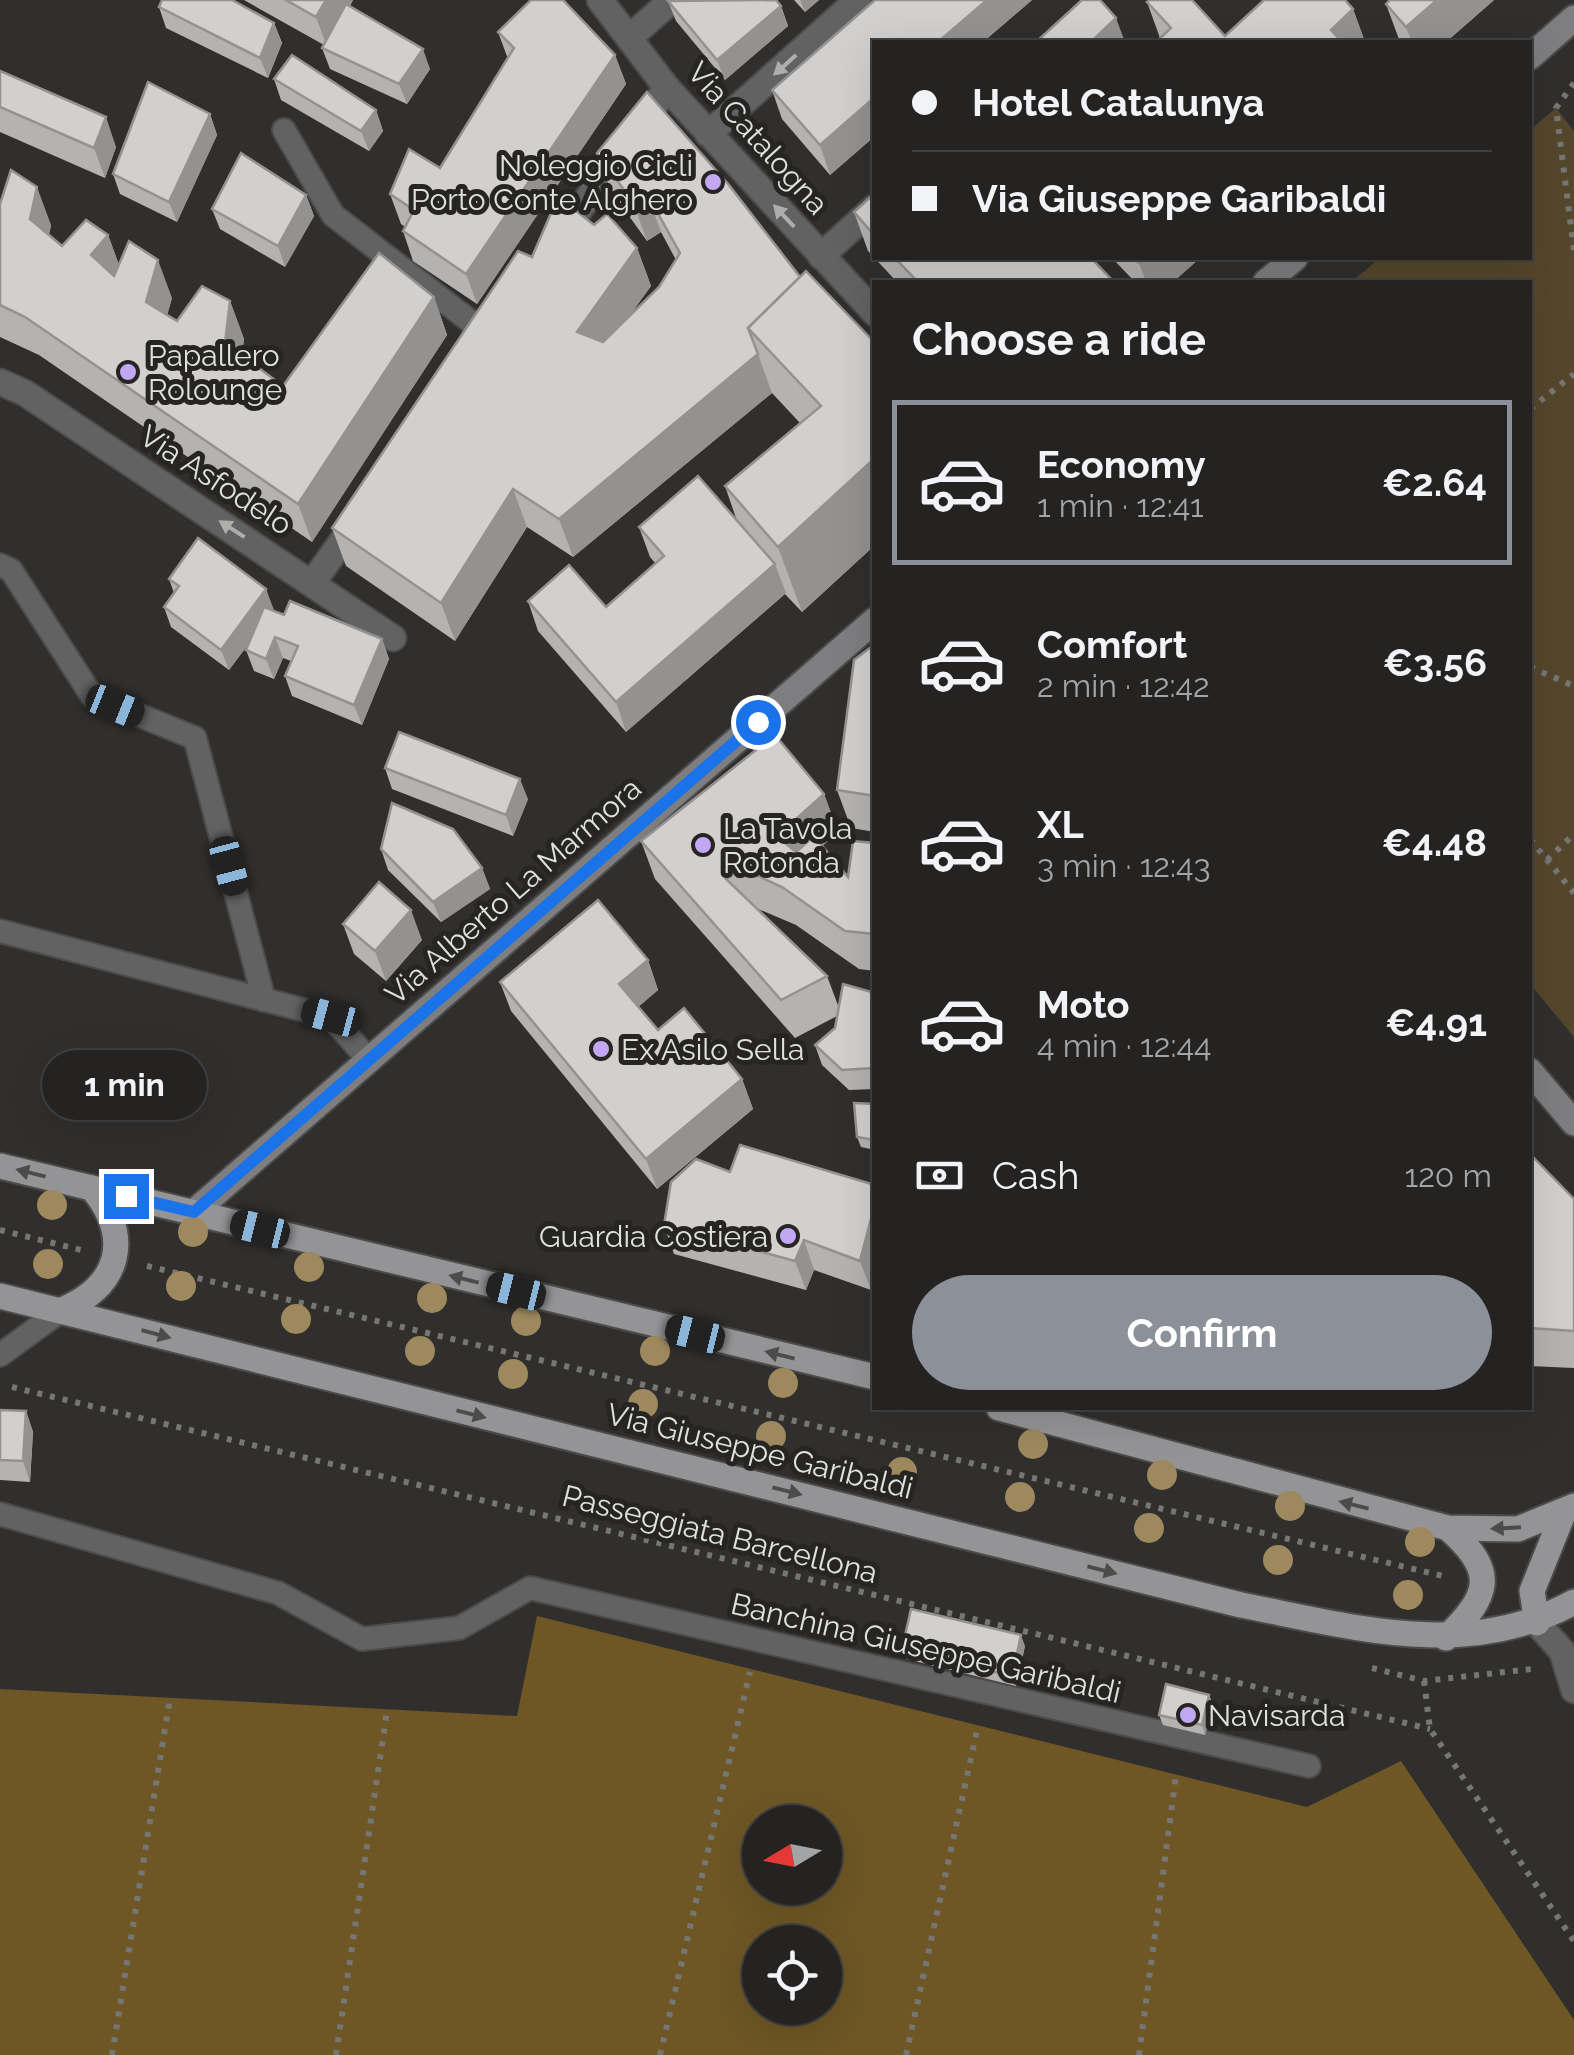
<!DOCTYPE html>
<meta charset="utf-8">
<style>
body{margin:0;font-family:Raleway,sans-serif;background:#2c2b2a;color:#f1f3f6;height:100vh;display:flex;flex-direction:column;font-size:38px;white-space:nowrap}
*{box-sizing:border-box;margin:0}
p{font-size:32px;color:#a3a4a5}
.icon{flex:none;width:55px;height:55px;fill:none;stroke:currentColor;stroke-width:2;stroke-linecap:round;stroke-linejoin:round}
.map{position:relative;flex:1;overflow:hidden}
.side{position:absolute;left:872px;top:280px;width:660px;height:1130px;display:flex;flex-direction:column;background:#242322;border-radius:0px;box-shadow:0 10px 40px #0002,0 0 0 2px #414040}
.side>*{flex:none}
.guide{position:absolute;left:872px;top:40px;width:660px;height:220px;border-radius:0px;box-shadow:0 10px 40px #0002,0 0 0 2px #414040;display:grid;align-content:center;height:220px;padding:0 40px;background:#242322}
.needle{width:65px;rotate:260deg}
.controls{position:absolute;left:742px;top:1805px;display:grid;gap:20px}
.controls a{display:grid;place-items:center;width:100px;height:100px;border-radius:50%;background:#242322;box-shadow:0 10px 40px #0002,0 0 0 2px #414040;font-size:50px}
.end{position:absolute;width:45px;height:45px;margin:-22px;border:12px solid #1a73e8;background:#fff;box-shadow:0 0 0 5px #fff}
.from{border-radius:50%}
.bubble{position:absolute;height:70px;border-radius:35px;background:#242322;box-shadow:0 10px 40px #0002,0 0 0 2px #414040;font-size:32px;font-weight:700;line-height:70px;text-align:center}
.car{position:absolute;width:30px;height:60px;margin:-30px -15px;border-radius:12px;box-shadow:0 0 8px 2px #0007;background:linear-gradient(#222 24%,#8ab4d8 0 40%,#222 0 76%,#8ab4d8 0 86%,#222 0)}
.guide b{display:flex;align-items:center;gap:35px;height:95px;font-size:38px}
.guide b+b{border-top:2px solid #414040}
.guide i{width:25px;height:25px;background:#f1f3f6}
ul{padding:0;list-style:none}
li{display:flex;align-items:center;gap:30px;height:165px;margin:0 20px 15px;padding:0 20px;border:5px solid transparent;border-radius:0px}
li div{flex:1}
li b{display:block;font-size:38px}
li em{font-style:normal;font-weight:700}
li.selected{border-color:#8c9099}
li>.icon{width:90px;height:90px;stroke-width:1.5}
h2{padding:0 40px;font-size:45px;line-height:120px}
.pay{display:flex;align-items:center;gap:25px;height:110px;padding:0 40px;font-size:38px}
.pay p{margin-inline-start:auto}
.cta{display:flex;gap:20px;margin-top:auto;padding:20px 40px}
.cta a{flex:1;height:115px;border-radius:60px;background:#8c9099;color:#fff;font-size:40px;font-weight:700;line-height:115px;text-align:center}
.map>svg:first-child{display:block}
</style>
<div class="map">
<svg width="1574" height="2055" viewBox="0 0 1574 2055">
<rect width="100%" height="100%" fill="#302f2d"/>
<polygon fill="#55472c" points="1556,108 1574,131 1574,1037 1530,984 1530,282 1351,282 1380,258 1530,258 1530,130"/>
<path fill="#6e5725" fill-rule="evenodd" d="M537,1616L1307,1807L1401,1761L1574,2020V2055H0V1689L517,1716ZM760,1822H825V1888H760ZM760,1942H825V2008H760Z"/>
<g fill="none" stroke-linecap="round" stroke-linejoin="round">
<g stroke="#4c4b49" stroke-width="26">
<g id="service">
<polyline points="284,130 333,215 488,335"/>
<polyline points="0,565 11,570 92,696 195,738 264,1000"/>
<polyline points="0,931 331,1017 369,1060"/>
<polyline points="0,1355 62,1310"/>
<polyline points="0,1514 278,1593 362,1639 459,1628 530,1588 1309,1766"/>
</g>
</g>
<g stroke="#4c4b49" stroke-width="29">
<g id="minor">
<polyline points="600,0 667,88 875,313"/>
<polyline points="629,38 672,0"/>
<polyline points="708,134 858,0"/>
<polyline points="559,238 667,88"/>
<polyline points="821,256 875,207"/>
<polyline points="0,382 25,393 393,638"/>
<polyline points="313,582 358,519"/>
<polyline points="1537,1623 1562,1651 1574,1690"/>
</g>
</g>
<g stroke="#4c4b49" stroke-width="29">
<g id="secondary">
<polyline points="1530,57 1574,18"/>
<polyline points="1266,282 1295,258"/>
<polyline points="1530,1071 1574,1123"/>
<polyline points="194,1212 875,620"/>
</g>
</g>
<g stroke="#4c4b49" stroke-width="29">
<g id="primary">
<polyline points="0,1166 875,1377"/>
<path d="M0,1296L1241,1605C1354,1627 1467,1661 1574,1602"/>
<path d="M62,1310C121,1285 132,1237 92,1188"/>
<polyline points="999,1408 1448,1528 1518,1529 1574,1506"/>
<polyline points="1537,1623 1532,1591 1563,1514"/>
<path d="M1446,1638C1490,1595 1498,1572 1448,1528"/>
</g>
</g>
<g stroke="#767674" stroke-width="6" stroke-dasharray="5 8" stroke-linecap="butt">
<polyline points="1574,83 1556,108 1574,251"/>
<polyline points="1530,409 1574,374"/>
<polyline points="1530,667 1574,686"/>
<polyline points="1530,839 1574,893"/>
<polyline points="1547,860 1574,834"/>
<polyline points="0,1230 81,1250"/>
<polyline points="147,1266 1447,1577"/>
<polyline points="12,1387 1430,1729"/>
<polyline points="1372,1668 1424,1681 1532,1669"/>
<polyline points="1424,1681 1430,1729 1574,1941"/>
<polyline points="112,2055 170,1698"/>
<polyline points="336,2055 387,1711"/>
<polyline points="660,2055 750,1672"/>
<polyline points="906,2055 978,1726"/>
<polyline points="1139,2055 1176,1775"/>
</g>
<use href="#service" stroke="#626263" stroke-width="22"/>
<use href="#minor" stroke="#626263" stroke-width="25"/>
<use href="#secondary" stroke="#7e7e80" stroke-width="25"/>
<use href="#primary" stroke="#949396" stroke-width="25"/>
</g>
<g fill="#9d895d">
<circle cx="52" cy="1205" r="15"/>
<circle cx="193" cy="1232" r="15"/>
<circle cx="48" cy="1264" r="15"/>
<circle cx="309" cy="1267" r="15"/>
<circle cx="181" cy="1286" r="15"/>
<circle cx="432" cy="1298" r="15"/>
<circle cx="296" cy="1319" r="15"/>
<circle cx="526" cy="1321" r="15"/>
<circle cx="420" cy="1351" r="15"/>
<circle cx="655" cy="1351" r="15"/>
<circle cx="513" cy="1374" r="15"/>
<circle cx="783" cy="1383" r="15"/>
<circle cx="643" cy="1404" r="15"/>
<circle cx="771" cy="1436" r="15"/>
<circle cx="1033" cy="1444" r="15"/>
<circle cx="902" cy="1472" r="15"/>
<circle cx="1162" cy="1475" r="15"/>
<circle cx="1020" cy="1497" r="15"/>
<circle cx="1290" cy="1506" r="15"/>
<circle cx="1149" cy="1528" r="15"/>
<circle cx="1420" cy="1542" r="15"/>
<circle cx="1278" cy="1560" r="15"/>
<circle cx="1408" cy="1595" r="15"/>
</g>
<g fill="#b5b3b1">
<polygon points="244,0 353,0 350,6 430,69 407,104 330,69 322,48 324,45"/>
<polygon points="794,0 819,0 805,12"/>
<polygon points="875,0 1032,0 983,42 875,42 875,136 830,175 782,119 772,90"/>
<polygon points="1390,0 1494,0 1446,42 1400,42 1386,4"/>
<polygon points="668,1 781,6 788,26 725,80 676,21"/>
<polygon points="1147,2 1225,36 1353,9 1365,42 1156,42 1160,38"/>
<polygon points="159,7 274,23 282,43 268,78 166,28"/>
<polygon points="498,32 615,55 626,84 477,304 413,261 403,231 405,227 401,224 390,194 440,168 508,59"/>
<polygon points="0,71 116,147 105,178 0,132"/>
<polygon points="274,79 376,110 383,131 369,151 281,100"/>
<polygon points="210,114 217,135 177,222 120,194 113,174"/>
<polygon points="597,153 800,277 875,343 875,545 802,612 785,594 626,732 538,631 528,601 606,607 656,564 650,557 639,527 737,521 725,486 800,423 772,393 573,557 527,527 455,641 346,566 332,528 532,257 594,225 637,248 651,286 629,316 659,287 676,260 661,232 647,241 611,191"/>
<polygon points="875,193 875,258 1096,258 1093,260 1114,282 897,282 868,251 854,212"/>
<polygon points="306,195 314,216 285,267 220,229 212,209"/>
<polygon points="0,204 51,225 49,235 62,246 108,235 119,265 172,298 167,315 177,321 230,301 244,339 242,356 283,386 434,297 447,335 312,542 39,355 0,337"/>
<polygon points="1112,258 1200,258 1173,282 1135,282"/>
<polygon points="169,579 266,589 273,611 284,615 382,639 389,659 362,725 292,696 285,676 291,661 283,658 274,679 254,671 246,650 250,642 229,670 171,627 164,607 174,593"/>
<polygon points="875,644 875,832 851,828 837,790"/>
<polygon points="385,768 528,799 513,836 392,789"/>
<polygon points="824,794 838,832 822,846 848,877 875,843 875,971 859,969 796,925 756,908 827,976 839,1008 875,993 875,1089 849,1090 822,1065 815,1045 835,1028 837,1016 795,1038 655,879 641,841"/>
<polygon points="381,849 482,868 490,889 441,922 388,870"/>
<polygon points="343,924 422,940 386,981 354,954"/>
<polygon points="648,960 658,990 638,1007 658,1030 742,1079 753,1109 657,1189 511,1011 500,982"/>
<polygon points="875,1104 875,1150 861,1147 857,1137"/>
<polygon points="1530,1154 1574,1199 1574,1368 1530,1366"/>
<polygon points="730,1172 875,1185 871,1290 814,1270 806,1290 674,1254 664,1225"/>
<polygon points="0,1410 26,1411 33,1432 30,1482 0,1480"/>
<polygon points="1025,1646 1016,1686 906,1659 902,1649"/>
<polygon points="1209,1695 1213,1705 1205,1735 1163,1725 1159,1715"/>
</g>
<g fill="#939290">
<polygon points="326,0 353,0 327,47 316,17"/>
<polygon points="800,0 819,0 805,12"/>
<polygon points="987,0 1032,0 983,42 938,42"/>
<polygon points="1437,0 1494,0 1446,42 1412,42 1406,27"/>
<polygon points="781,6 788,26 725,80 717,60"/>
<polygon points="1353,9 1365,42 1335,42 1331,30"/>
<polygon points="1116,18 1125,42 1091,42"/>
<polygon points="274,23 282,43 268,78 260,58"/>
<polygon points="423,49 430,69 407,104 399,84"/>
<polygon points="615,55 626,84 477,304 466,274"/>
<polygon points="875,97 875,136 830,175 820,145"/>
<polygon points="376,110 383,131 369,151 361,131"/>
<polygon points="210,114 217,135 177,222 169,202"/>
<polygon points="106,117 116,147 105,178 94,148"/>
<polygon points="37,187 51,225 44,257 30,219"/>
<polygon points="647,194 661,232 647,241 633,202"/>
<polygon points="306,195 314,216 285,267 278,246"/>
<polygon points="108,235 122,273 105,293 91,255"/>
<polygon points="637,248 651,286 591,370 577,332"/>
<polygon points="1145,258 1200,258 1173,282 1146,282 1139,263"/>
<polygon points="158,260 172,298 160,341 146,302"/>
<polygon points="434,297 447,335 312,542 298,504"/>
<polygon points="230,301 244,339 238,381 225,343"/>
<polygon points="758,354 772,393 573,557 559,519"/>
<polygon points="875,458 875,545 802,612 778,547"/>
<polygon points="513,489 527,527 455,641 441,603"/>
<polygon points="775,564 786,593 626,732 616,702"/>
<polygon points="266,589 274,610 229,670 221,650"/>
<polygon points="275,637 283,658 274,679 266,659"/>
<polygon points="382,639 389,659 362,725 354,705"/>
<polygon points="520,779 528,799 513,836 506,815"/>
<polygon points="824,794 838,832 791,874 777,836"/>
<polygon points="482,868 490,889 441,922 433,902"/>
<polygon points="411,910 422,940 386,981 375,951"/>
<polygon points="648,960 658,990 630,1014 619,984"/>
<polygon points="742,1079 753,1109 657,1189 646,1159"/>
<polygon points="875,1203 875,1275 871,1290 860,1261"/>
<polygon points="804,1240 814,1270 806,1290 795,1261"/>
<polygon points="26,1411 33,1432 30,1482 23,1461"/>
<polygon points="1021,1635 1025,1646 1016,1686 1012,1676"/>
<polygon points="1209,1695 1213,1705 1205,1735 1202,1725"/>
</g>
<g fill="#d2d0ce" stroke="#939290" stroke-width="2.5">
<polygon points="162,0 232,0 274,23 260,58 159,7"/>
<polygon points="286,0 326,0 316,17"/>
<polygon points="531,0 563,0 615,55 466,274 403,231 414,210 390,194 409,149 440,168 514,48 498,32"/>
<polygon points="776,0 781,6 717,60 668,1"/>
<polygon points="875,0 987,0 938,42 875,42 875,97 820,145 772,90"/>
<polygon points="1082,0 1100,0 1116,18 1091,42 1036,42"/>
<polygon points="1150,0 1192,0 1225,36 1264,0 1345,0 1353,9 1331,30 1342,42 1156,42 1171,28 1147,2"/>
<polygon points="1390,0 1437,0 1406,27 1386,4"/>
<polygon points="346,4 423,49 399,84 322,48"/>
<polygon points="292,55 376,110 361,131 274,79"/>
<polygon points="0,71 106,117 94,148 0,107"/>
<polygon points="148,82 210,114 169,202 113,174"/>
<polygon points="647,92 729,185 800,277 748,328 758,354 559,519 513,489 441,603 332,528 518,251 532,257 558,197 594,225 607,214 637,248 577,332 603,342 659,287 680,253 647,194 633,202 597,153"/>
<polygon points="241,153 306,195 278,246 212,209"/>
<polygon points="11,170 37,187 30,219 62,246 86,220 108,235 91,255 114,276 129,241 158,260 146,302 177,321 202,286 230,301 225,343 283,386 379,253 434,297 298,504 25,317 0,305 0,204"/>
<polygon points="875,193 875,236 854,212"/>
<polygon points="895,258 1091,258 1114,282 918,282"/>
<polygon points="1133,258 1145,258 1139,263"/>
<polygon points="806,271 875,343 875,458 778,547 725,486 821,406 748,328"/>
<polygon points="698,476 775,564 616,702 528,601 569,565 606,607 664,556 639,527"/>
<polygon points="198,538 266,589 221,650 164,607 179,586 169,579"/>
<polygon points="290,601 382,639 354,705 285,676 298,646 275,637 266,659 246,650 264,607 284,615"/>
<polygon points="875,644 875,796 837,790 854,660"/>
<polygon points="399,732 520,779 506,815 385,768"/>
<polygon points="775,735 824,794 777,836 796,852 814,836 848,877 853,841 875,843 875,934 845,931 782,887 743,869 726,879 827,976 781,1000 641,841"/>
<polygon points="392,803 453,829 482,868 433,902 381,849"/>
<polygon points="379,882 411,910 375,951 343,924"/>
<polygon points="598,900 648,960 619,984 658,1030 684,1008 742,1079 646,1159 500,982"/>
<polygon points="843,984 875,993 875,1068 842,1070 815,1045 835,1028"/>
<polygon points="854,1103 875,1104 875,1140 857,1137"/>
<polygon points="740,1145 875,1185 875,1203 860,1261 804,1240 795,1261 664,1225 671,1182 696,1159 730,1172"/>
<polygon points="1530,1154 1574,1199 1574,1331 1530,1328"/>
<polygon points="0,1410 26,1411 23,1461 0,1460"/>
<polygon points="911,1609 1021,1635 1012,1676 902,1649"/>
<polygon points="1166,1684 1209,1695 1202,1725 1159,1715"/>
</g>
<defs><path id="oneway-solid" d="M-6-.8H1V-3.2L6.5 0L1 3.2V.8H-6Z" transform="scale(2.5)"/></defs>
<g fill="#aeaead">
<use href="#oneway-solid" transform="translate(785 65) rotate(138)"/>
<use href="#oneway-solid" transform="translate(784 216) rotate(-133)"/>
<use href="#oneway-solid" transform="translate(232 529) rotate(-147)"/>
</g>
<g fill="#4c4c4b">
<use href="#oneway-solid" transform="translate(31 1173) rotate(-166)"/>
<use href="#oneway-solid" transform="translate(464 1279) rotate(-166)"/>
<use href="#oneway-solid" transform="translate(156 1334) rotate(15)"/>
<use href="#oneway-solid" transform="translate(780 1355) rotate(-166)"/>
<use href="#oneway-solid" transform="translate(471 1414) rotate(14)"/>
<use href="#oneway-solid" transform="translate(787 1491) rotate(14)"/>
<use href="#oneway-solid" transform="translate(1354 1505) rotate(-166)"/>
<use href="#oneway-solid" transform="translate(1506 1528) rotate(177)"/>
<use href="#oneway-solid" transform="translate(1102 1570) rotate(14)"/>
</g>
<g fill="none" stroke-linecap="round" stroke-linejoin="round">
<polyline stroke="#1a73e8" stroke-width="12" points="126,1196 194,1212 758,722"/>
</g>
<g fill="#c2a8f2" stroke="#262523" stroke-width="4">
<circle cx="713" cy="182" r="10"/>
<circle cx="128" cy="372" r="10"/>
<circle cx="703" cy="845" r="10"/>
<circle cx="601" cy="1049" r="10"/>
<circle cx="788" cy="1236" r="10"/>
<circle cx="1188" cy="1715" r="10"/>
</g>
<g text-anchor="middle" dominant-baseline="central" stroke-width="10" stroke-linejoin="round" paint-order="stroke">
<g font-size="30" fill="#e0e0de" stroke="#262523">
<text transform="translate(758 138) rotate(48)">Via Catalogna</text>
<text transform="translate(216 480) rotate(33)">Via Asfodelo</text>
<text transform="translate(513 891) rotate(-41)">Via Alberto La Marmora</text>
<text transform="translate(760 1451) rotate(14)">Via Giuseppe Garibaldi</text>
<text transform="translate(720 1534) rotate(14)">Passeggiata Barcellona</text>
<text transform="translate(926 1648) rotate(13)">Banchina Giuseppe Garibaldi</text>
</g>
<g font-size="30" fill="#e0e0de" stroke="#262523" text-anchor="start">
<text x="693" y="165" text-anchor="end">Noleggio Cicli<tspan x="693" dy="34">Porto Conte Alghero</tspan></text>
<text x="148" y="355">Papallero<tspan x="148" dy="34">Rolounge</tspan></text>
<text x="723" y="828">La Tavola<tspan x="723" dy="34">Rotonda</tspan></text>
<text x="621" y="1049">Ex Asilo Sella</text>
<text x="768" y="1236" text-anchor="end">Guardia Costiera</text>
<text x="1208" y="1715">Navisarda</text>
</g>
</g>
</svg>
<div class="controls">
<a><svg class="needle" viewBox="-14 -14 28 28"><path d="M0-13l5 13h-10z" fill="#e53935"/><path d="M0 13l5-13h-10z" fill="#a3a4a5"/></svg></a>
<a><svg class="icon" aria-label="locate" viewBox="0 0 24 24"><circle cx="12" cy="12" r="6"/><path d="M12 2v4M12 18v4M2 12h4M18 12h4"/></svg></a>
</div>
<i class="end from" style="left:758px;top:722px"></i>
<i class="end" style="left:126px;top:1196px"></i>
<div class="bubble" style="left:42px;top:1050px;width:165px">1 min</div>
<i class="car" style="left:115px;top:706px;rotate:112deg"></i>
<i class="car" style="left:229px;top:866px;rotate:165deg"></i>
<i class="car" style="left:331px;top:1017px;rotate:285deg"></i>
<i class="car" style="left:260px;top:1229px;rotate:284deg"></i>
<i class="car" style="left:516px;top:1291px;rotate:284deg"></i>
<i class="car" style="left:695px;top:1334px;rotate:284deg"></i>
<div class="guide">
<b><i class="from"></i>Hotel Catalunya</b>
<b><i></i>Via Giuseppe Garibaldi</b>
</div>
<section class="side">
<h2>Choose a ride</h2>
<ul>
<li class="selected"><svg class="icon" aria-label="car" viewBox="0 0 24 24"><path d="M5 17H2v-5l4-1 3-4h7l3 4 3 1v5h-3M9 17h6M6 11h13"/><circle cx="7" cy="17" r="2"/><circle cx="17" cy="17" r="2"/></svg><div><b>Economy</b><p>1 min · 12:41</p></div><em>€2.64</em></li>
<li><svg class="icon" aria-label="car" viewBox="0 0 24 24"><path d="M5 17H2v-5l4-1 3-4h7l3 4 3 1v5h-3M9 17h6M6 11h13"/><circle cx="7" cy="17" r="2"/><circle cx="17" cy="17" r="2"/></svg><div><b>Comfort</b><p>2 min · 12:42</p></div><em>€3.56</em></li>
<li><svg class="icon" aria-label="car" viewBox="0 0 24 24"><path d="M5 17H2v-5l4-1 3-4h7l3 4 3 1v5h-3M9 17h6M6 11h13"/><circle cx="7" cy="17" r="2"/><circle cx="17" cy="17" r="2"/></svg><div><b>XL</b><p>3 min · 12:43</p></div><em>€4.48</em></li>
<li><svg class="icon" aria-label="car" viewBox="0 0 24 24"><path d="M5 17H2v-5l4-1 3-4h7l3 4 3 1v5h-3M9 17h6M6 11h13"/><circle cx="7" cy="17" r="2"/><circle cx="17" cy="17" r="2"/></svg><div><b>Moto</b><p>4 min · 12:44</p></div><em>€4.91</em></li>
</ul>
<div class="pay"><svg class="icon" aria-label="cash" viewBox="0 0 24 24"><path d="M3 7h18v10H3z"/><circle cx="12" cy="12" r="2"/></svg>Cash<p>120 m</p></div>
<div class="cta"><a>Confirm</a></div>
</section>
</div>
